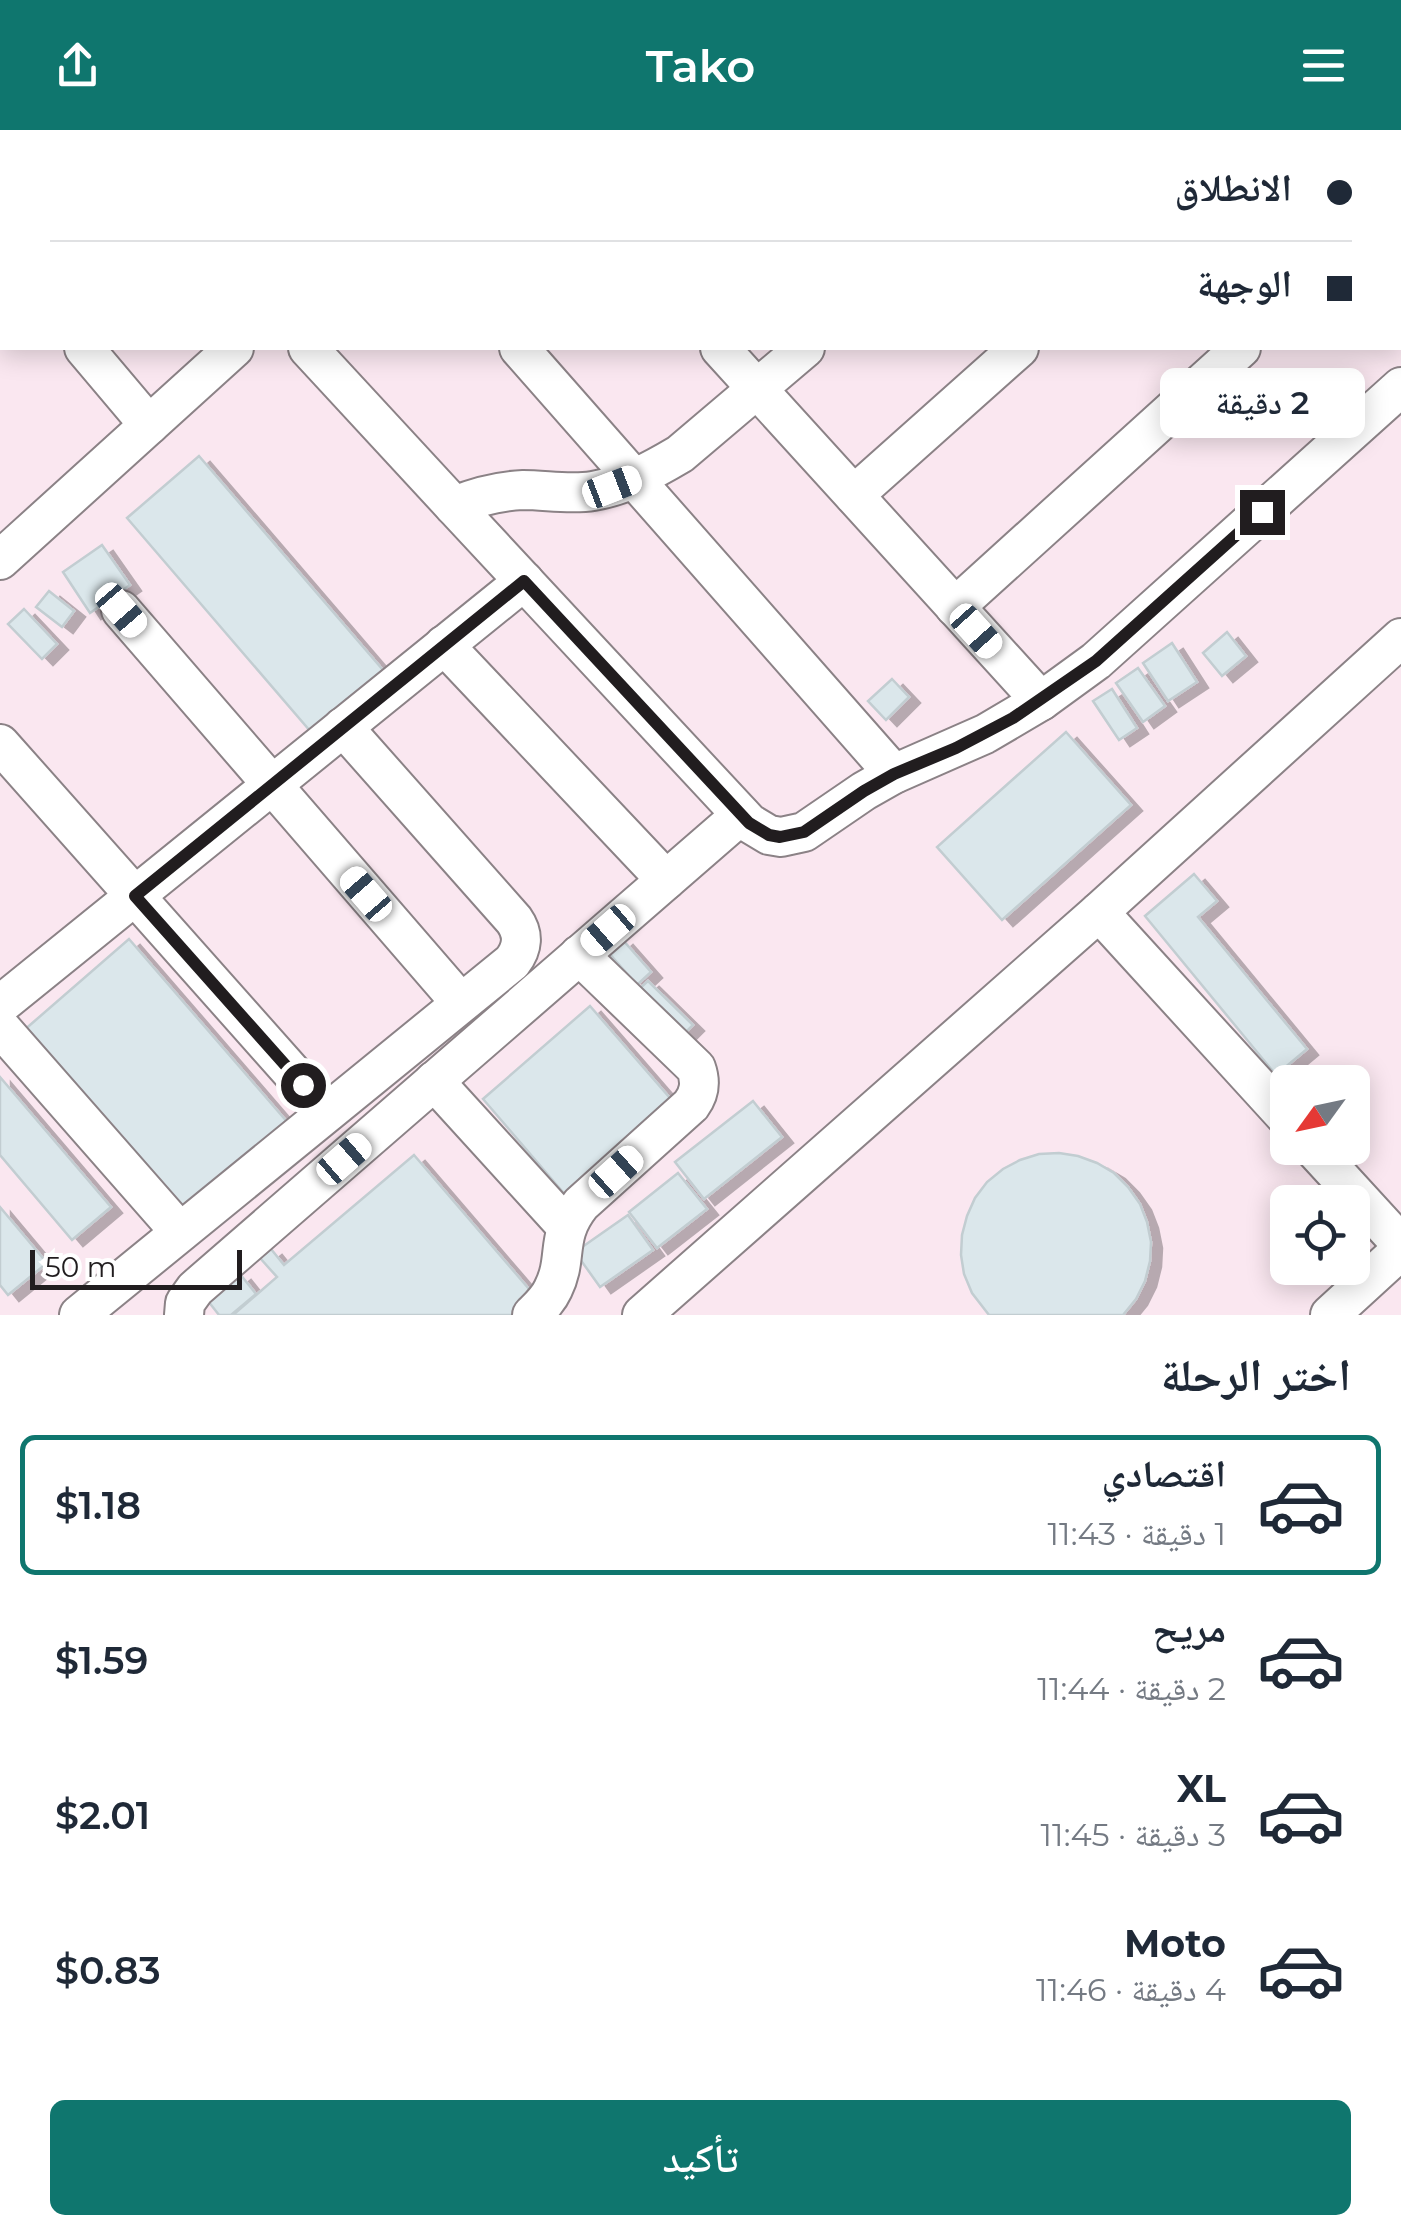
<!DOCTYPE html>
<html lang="ar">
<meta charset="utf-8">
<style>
body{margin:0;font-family:Montserrat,"Noto Naskh Arabic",sans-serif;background:#f6f6f7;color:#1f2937;direction:rtl;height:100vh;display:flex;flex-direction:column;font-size:38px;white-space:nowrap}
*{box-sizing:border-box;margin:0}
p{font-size:32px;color:#747a83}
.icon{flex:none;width:55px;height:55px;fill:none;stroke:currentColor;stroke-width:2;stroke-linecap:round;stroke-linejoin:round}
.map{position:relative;height:1185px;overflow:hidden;direction:ltr}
.details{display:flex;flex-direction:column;background:#fff;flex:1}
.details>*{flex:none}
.banner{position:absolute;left:0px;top:0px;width:1402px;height:220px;box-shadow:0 5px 25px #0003;direction:rtl;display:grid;align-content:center;height:220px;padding:0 50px;background:#fff}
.needle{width:65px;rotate:237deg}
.tools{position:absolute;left:1270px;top:935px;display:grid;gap:20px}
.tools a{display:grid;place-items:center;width:100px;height:100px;border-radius:15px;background:#fff;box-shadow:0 5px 25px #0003;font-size:50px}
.scale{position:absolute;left:30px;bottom:25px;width:212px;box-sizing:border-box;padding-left:10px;border:5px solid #211d1f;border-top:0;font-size:28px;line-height:35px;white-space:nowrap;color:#211d1f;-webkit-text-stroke:8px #fff;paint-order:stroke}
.end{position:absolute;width:45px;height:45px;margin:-22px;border:12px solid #211d1f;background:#fff;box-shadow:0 0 0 5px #fff}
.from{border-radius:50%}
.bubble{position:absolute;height:70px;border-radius:15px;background:#fff;box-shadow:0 5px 25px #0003;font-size:32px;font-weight:600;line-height:70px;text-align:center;direction:rtl}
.car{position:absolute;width:30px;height:60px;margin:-30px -15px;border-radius:12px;box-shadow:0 0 8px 2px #0007;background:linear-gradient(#fff 24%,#345 0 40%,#fff 0 76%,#345 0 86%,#fff 0)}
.banner b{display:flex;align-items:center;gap:35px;height:95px;font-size:38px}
.banner b+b{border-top:2px solid #e0e1e3}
.banner i{width:25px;height:25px;background:#1f2937}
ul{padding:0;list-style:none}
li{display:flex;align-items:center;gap:30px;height:140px;margin:0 20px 15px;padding:0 30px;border:5px solid transparent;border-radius:15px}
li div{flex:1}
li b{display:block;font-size:38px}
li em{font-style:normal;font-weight:600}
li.active{border-color:#0f766e}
li>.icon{width:90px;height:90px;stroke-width:1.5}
h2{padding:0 50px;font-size:45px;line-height:120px}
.action{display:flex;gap:20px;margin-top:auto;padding:20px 50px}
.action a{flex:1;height:115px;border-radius:15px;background:#0f766e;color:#fff;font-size:40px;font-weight:600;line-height:115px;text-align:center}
header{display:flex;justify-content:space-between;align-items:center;height:130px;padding:0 50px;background:#0f766e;color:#fff;font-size:45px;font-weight:600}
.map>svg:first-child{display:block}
</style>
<header><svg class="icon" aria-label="menu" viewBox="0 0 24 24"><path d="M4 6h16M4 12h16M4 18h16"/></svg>Tako<svg class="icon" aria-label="share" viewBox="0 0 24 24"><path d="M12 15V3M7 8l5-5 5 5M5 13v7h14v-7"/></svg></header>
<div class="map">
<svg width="1401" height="1185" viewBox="0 0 1401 1185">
<defs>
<filter id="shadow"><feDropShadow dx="11" dy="6" stdDeviation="0" flood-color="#0004"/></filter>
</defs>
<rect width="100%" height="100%" fill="#fef8fb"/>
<path fill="#fae7f0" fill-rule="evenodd" d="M0,0H1401V1185H0ZM2,2H1400V218H2ZM1288,952H1352V1018H1288ZM1288,1072H1352V1138H1288Z"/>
<g fill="#dbe7eb" stroke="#c2cdd1" stroke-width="2.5" filter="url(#shadow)">
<polygon points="199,326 389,547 317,609 127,388"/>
<polygon points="102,415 130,455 90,483 63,442"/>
<polygon points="49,461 74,481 62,497 36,477"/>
<polygon points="24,479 57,514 42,529 8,494"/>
<polygon points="1227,502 1246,526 1222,546 1203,523"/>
<polygon points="1172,513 1197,552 1168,571 1143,533"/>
<polygon points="1138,538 1165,576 1143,592 1116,553"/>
<polygon points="892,549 909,567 886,590 868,571"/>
<polygon points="1112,559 1137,598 1119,610 1093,571"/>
<polygon points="1066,602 1131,675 1002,790 937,717"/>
<polygon points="1194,744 1217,771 1198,787 1307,919 1276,945 1145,786"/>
<polygon points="129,809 295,1001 188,1094 22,902"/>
<polygon points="622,809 651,842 637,855 608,822"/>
<polygon points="648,851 693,895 684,904 639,859"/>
<polygon points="590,876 676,975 568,1068 483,969"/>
<polygon points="0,947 111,1077 72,1110 0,1025"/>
<polygon points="753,971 782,1007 704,1069 675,1032"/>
<polygon points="1059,1023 1078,1026 1097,1033 1114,1043 1128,1057 1140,1074 1147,1092 1151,1112 1150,1131 1145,1151 1136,1169 1123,1185 989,1185 972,1163 964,1144 961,1125 962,1105 967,1086 975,1068 987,1052 1003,1039 1020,1030 1039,1024"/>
<polygon points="414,1025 535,1166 513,1185 233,1185 277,1147 260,1128 271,1119 284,1135"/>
<polygon points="678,1043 707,1079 657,1118 629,1082"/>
<polygon points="0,1077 47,1133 8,1165 0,1155"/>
<polygon points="628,1085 653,1120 600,1157 575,1122"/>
<polygon points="240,1144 256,1164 231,1185 219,1185 208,1171"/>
</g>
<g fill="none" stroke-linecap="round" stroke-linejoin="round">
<g stroke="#8b8286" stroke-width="42">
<g id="minor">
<polyline points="1327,0 1329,2"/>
<polyline points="471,2 474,0"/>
<polyline points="1049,2 1052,0"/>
<polyline points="1259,2 1261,0"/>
<polyline points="1400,78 1401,79"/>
<polyline points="0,120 2,123"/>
<polyline points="84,218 149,295"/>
<polyline points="308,218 454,376"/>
<polyline points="519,218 894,644"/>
<polyline points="720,218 1041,571"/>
<path d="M805,218L680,324C653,340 624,356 593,361C570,365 546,360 523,360C498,361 476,367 454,376L749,693L769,705L781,707L804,702L864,661L894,644L985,604L1041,571L1096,531L1401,257"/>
<polyline points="854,365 1019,218"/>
<polyline points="0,430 234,218"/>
<polyline points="955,477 1241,218"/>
<polyline points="121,480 461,873"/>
<polyline points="444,515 666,750"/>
<polyline points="0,614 327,982"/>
<polyline points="1099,782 1288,989"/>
<polyline points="0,875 524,451"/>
<polyline points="0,897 180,1102"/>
<polyline points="434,951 566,1096"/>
<polyline points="1313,1018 1401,1114"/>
<path d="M79,1185L512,832C523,818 524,804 514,790L343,597"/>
<polyline points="184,1185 185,1173 195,1159 741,685"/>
<path d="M532,1185C540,1177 548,1170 553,1159C569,1127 554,1108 581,1074L691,975C700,963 701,952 696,938L579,825"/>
<polyline points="642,1185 1099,782 1401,508"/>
<polyline points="1330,1185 1401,1120"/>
</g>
</g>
<use href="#minor" stroke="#fff" stroke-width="38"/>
</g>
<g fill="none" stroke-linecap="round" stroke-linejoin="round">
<polyline stroke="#211d1f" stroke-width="12" points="303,955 135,766 524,451 749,693 769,705 780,707 804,702 864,661 894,644 956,618 1013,588 1096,531 1262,382"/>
</g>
</svg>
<div class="tools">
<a><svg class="needle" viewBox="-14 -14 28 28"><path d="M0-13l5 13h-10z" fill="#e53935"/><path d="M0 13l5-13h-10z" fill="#747a83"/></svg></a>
<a><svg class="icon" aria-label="locate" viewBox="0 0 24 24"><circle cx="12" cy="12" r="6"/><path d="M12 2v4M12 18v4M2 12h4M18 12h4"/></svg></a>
</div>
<div class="scale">50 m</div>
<i class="end from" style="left:303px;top:955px"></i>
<i class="end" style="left:1262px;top:382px"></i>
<div class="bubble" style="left:1160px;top:238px;width:205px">2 دقيقة</div>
<i class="car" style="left:612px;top:357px;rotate:69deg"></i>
<i class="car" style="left:121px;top:480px;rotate:139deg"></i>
<i class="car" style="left:976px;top:501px;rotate:138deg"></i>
<i class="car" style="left:366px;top:764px;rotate:319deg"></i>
<i class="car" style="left:608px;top:800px;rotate:229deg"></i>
<i class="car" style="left:344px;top:1029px;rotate:49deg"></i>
<i class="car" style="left:616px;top:1042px;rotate:48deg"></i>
<div class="banner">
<b><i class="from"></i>الانطلاق</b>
<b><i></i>الوجهة</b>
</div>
</div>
<section class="details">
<h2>اختر الرحلة</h2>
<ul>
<li class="active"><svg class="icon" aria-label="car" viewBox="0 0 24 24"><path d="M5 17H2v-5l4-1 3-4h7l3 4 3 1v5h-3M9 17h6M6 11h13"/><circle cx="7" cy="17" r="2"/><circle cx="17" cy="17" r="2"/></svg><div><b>اقتصادي</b><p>1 دقيقة · 11:43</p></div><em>$1.18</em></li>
<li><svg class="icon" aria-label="car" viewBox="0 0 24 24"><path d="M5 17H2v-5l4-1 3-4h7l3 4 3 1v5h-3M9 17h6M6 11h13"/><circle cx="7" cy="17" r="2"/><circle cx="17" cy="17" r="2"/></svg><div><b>مريح</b><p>2 دقيقة · 11:44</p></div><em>$1.59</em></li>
<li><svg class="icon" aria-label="car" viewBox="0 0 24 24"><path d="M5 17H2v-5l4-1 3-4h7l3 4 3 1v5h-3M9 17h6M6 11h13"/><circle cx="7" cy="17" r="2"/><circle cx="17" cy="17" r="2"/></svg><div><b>XL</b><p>3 دقيقة · 11:45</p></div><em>$2.01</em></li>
<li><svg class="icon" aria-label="car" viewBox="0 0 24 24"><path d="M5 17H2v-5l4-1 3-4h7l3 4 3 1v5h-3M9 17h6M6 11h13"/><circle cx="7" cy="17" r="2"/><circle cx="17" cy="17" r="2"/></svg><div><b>Moto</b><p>4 دقيقة · 11:46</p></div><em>$0.83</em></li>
</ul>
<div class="action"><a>تأكيد</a></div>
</section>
